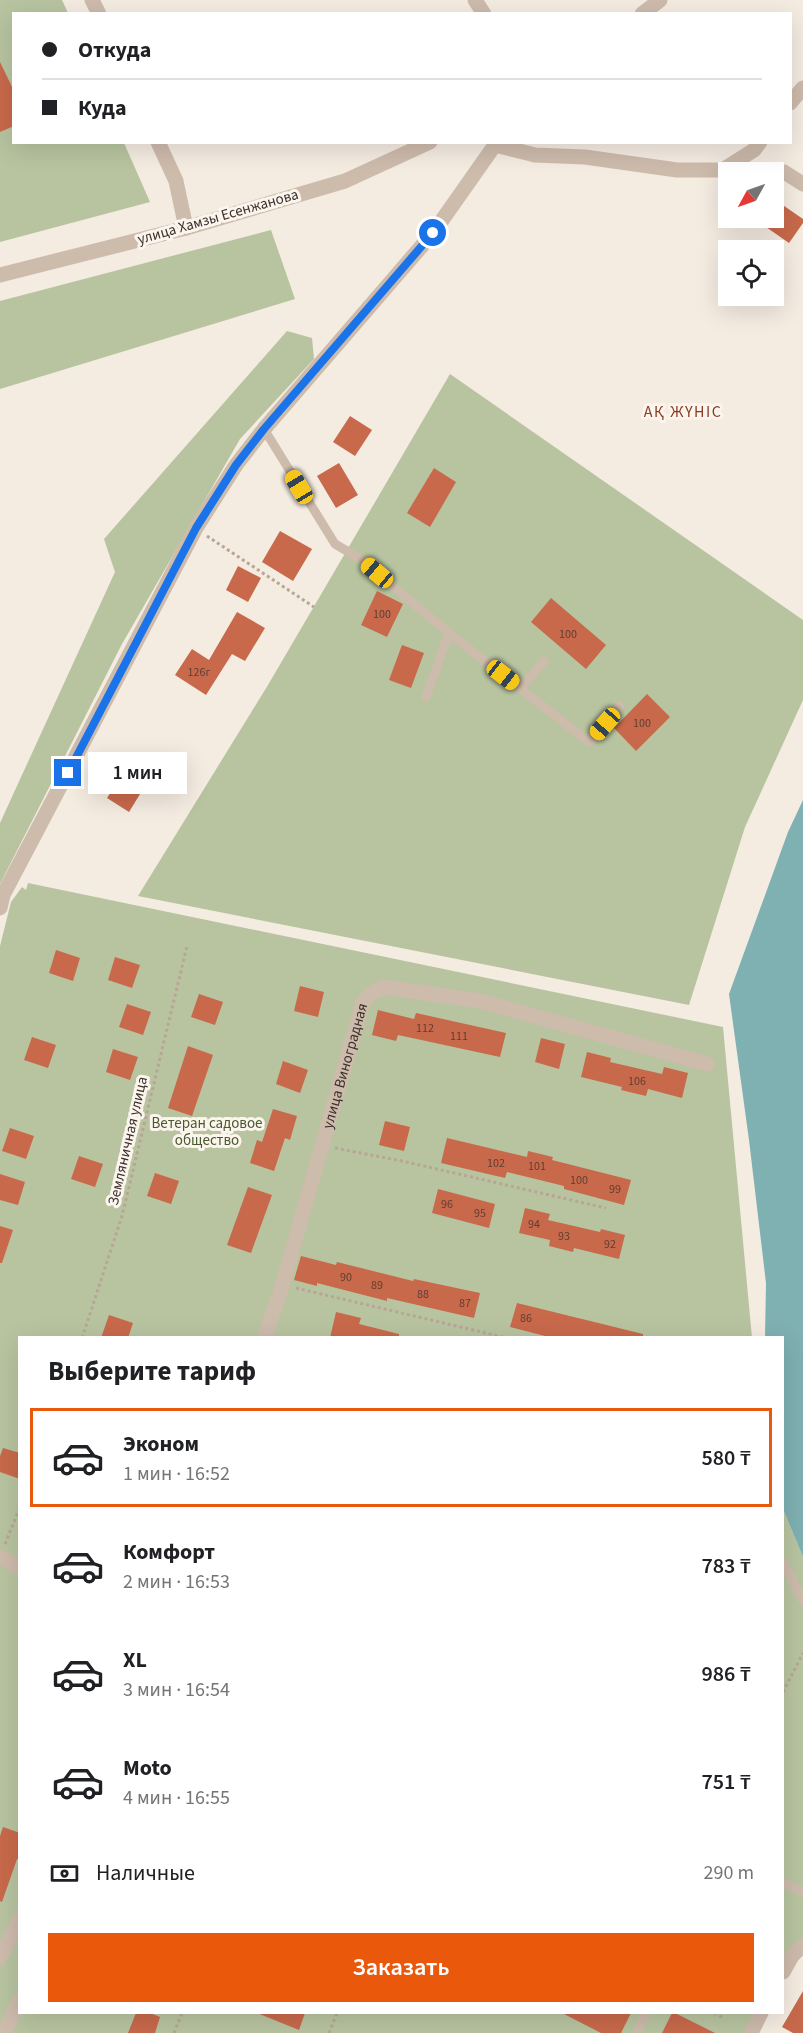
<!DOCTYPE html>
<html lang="ru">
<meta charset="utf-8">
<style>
body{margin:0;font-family:"Source Sans 3",sans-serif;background:#f2f2f2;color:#202124;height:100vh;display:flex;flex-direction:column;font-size:22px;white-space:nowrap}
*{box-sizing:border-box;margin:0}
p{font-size:20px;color:#757577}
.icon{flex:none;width:33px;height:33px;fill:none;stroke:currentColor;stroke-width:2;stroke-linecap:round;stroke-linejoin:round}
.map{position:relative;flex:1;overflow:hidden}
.sheet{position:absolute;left:18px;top:1336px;width:766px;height:678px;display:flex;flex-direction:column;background:#fff;border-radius:0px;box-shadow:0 6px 24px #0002}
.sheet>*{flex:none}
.banner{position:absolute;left:12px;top:12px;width:780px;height:132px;border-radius:0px;box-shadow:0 6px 24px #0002;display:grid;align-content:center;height:132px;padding:0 30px;background:#fff}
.needle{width:39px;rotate:230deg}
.fabs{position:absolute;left:718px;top:162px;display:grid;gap:12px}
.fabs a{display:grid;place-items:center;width:66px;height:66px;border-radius:0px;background:#fff;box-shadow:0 6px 24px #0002;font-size:30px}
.end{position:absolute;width:27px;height:27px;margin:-14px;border:8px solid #1a73e8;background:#fff;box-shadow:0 0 0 3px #fff}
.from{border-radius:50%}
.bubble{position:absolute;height:42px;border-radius:0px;background:#fff;box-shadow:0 6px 24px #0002;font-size:20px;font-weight:600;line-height:42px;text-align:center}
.car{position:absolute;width:18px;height:36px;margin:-18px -9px;border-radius:8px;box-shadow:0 0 4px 2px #0007;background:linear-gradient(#f5c518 24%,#345 0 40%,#f5c518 0 76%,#345 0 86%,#f5c518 0)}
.banner b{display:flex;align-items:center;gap:21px;height:57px;font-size:22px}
.banner b+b{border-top:2px solid #e0e0e0}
.banner i{width:15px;height:15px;background:#202124}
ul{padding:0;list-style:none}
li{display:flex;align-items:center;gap:18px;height:99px;margin:0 12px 9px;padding:0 18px;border:3px solid transparent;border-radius:0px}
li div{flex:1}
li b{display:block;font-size:22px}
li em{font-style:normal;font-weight:600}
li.on{border-color:#ea580c}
li>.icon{width:54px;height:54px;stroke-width:1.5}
h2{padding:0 30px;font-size:27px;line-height:72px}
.pay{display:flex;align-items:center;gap:15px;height:66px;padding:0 30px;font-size:22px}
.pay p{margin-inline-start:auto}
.button{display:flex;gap:12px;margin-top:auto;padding:12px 30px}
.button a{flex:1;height:69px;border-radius:0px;background:#ea580c;color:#fff;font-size:24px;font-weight:600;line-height:69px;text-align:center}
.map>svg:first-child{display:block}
</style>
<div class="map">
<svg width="803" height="2033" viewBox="0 0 803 2033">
<rect width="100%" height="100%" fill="#f4ebe1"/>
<g fill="#b8c4a0">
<polygon points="0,0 62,0 68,13 14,14 14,142 124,143 150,202 0,242"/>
<polygon points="271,230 295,299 0,389 0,301"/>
<polygon points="287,331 312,338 314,359 240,439 122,644 0,884 0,823 115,572 104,539"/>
<polygon points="450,374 803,620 803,700 745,827 689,1005 138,896 268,685"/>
<polygon points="28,883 723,1027 752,1338 20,1338 20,2013 755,2013 744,2033 0,2033 0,946 11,902 22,887 26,890"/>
<polygon points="783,1509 803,1557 803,1939 783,1964"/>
</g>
<polygon fill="#7fb0b2" points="803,800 803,1557 783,1509 783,1338 765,1338 766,1283 749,1140 729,994 788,832"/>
<g fill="#c8694b">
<polygon points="0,62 14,91 14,126 0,132"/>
<polygon points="774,199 803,219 803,223 789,243 753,218 774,218"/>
<polygon points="350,416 372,430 355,456 333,442"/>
<polygon points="339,463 358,495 336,508 317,476"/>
<polygon points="434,468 456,482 430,527 407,513"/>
<polygon points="280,531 312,549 293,581 262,562"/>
<polygon points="238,566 261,578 248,602 226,590"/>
<polygon points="377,591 403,604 387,637 361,625"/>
<polygon points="551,598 606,645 586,669 531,622"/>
<polygon points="237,612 265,628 245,661 232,654 206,695 175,675 192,649 209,660"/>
<polygon points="402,645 424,653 411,688 389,680"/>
<polygon points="647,694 670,717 636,751 614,728"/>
<polygon points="161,752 183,766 167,792 145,778"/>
<polygon points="124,772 145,786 129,812 107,798"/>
<polygon points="56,950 80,958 73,981 49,973"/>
<polygon points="115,957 140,965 132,988 108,980"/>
<polygon points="300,986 324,992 318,1017 294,1011"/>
<polygon points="199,994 223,1002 215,1025 191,1017"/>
<polygon points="127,1004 151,1012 143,1035 119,1027"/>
<polygon points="378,1010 414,1019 416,1013 506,1033 500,1057 398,1035 396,1041 372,1035"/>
<polygon points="32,1037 56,1045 48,1068 24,1060"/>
<polygon points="541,1038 565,1044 559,1069 535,1062"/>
<polygon points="188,1046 213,1055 192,1116 168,1108"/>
<polygon points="113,1049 138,1057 130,1080 106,1072"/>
<polygon points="587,1052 611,1058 610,1062 662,1074 664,1067 688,1073 682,1098 648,1089 646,1096 621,1090 622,1087 581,1077"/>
<polygon points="283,1061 308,1070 300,1093 276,1084"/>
<polygon points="273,1109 297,1116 290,1140 285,1138 274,1171 250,1163 257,1140 262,1142"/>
<polygon points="385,1121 410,1127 404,1151 379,1145"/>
<polygon points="10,1128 34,1136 26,1159 2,1151"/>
<polygon points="447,1138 527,1157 528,1151 553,1157 552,1160 631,1180 624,1205 564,1189 564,1186 507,1172 505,1178 441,1163"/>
<polygon points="79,1156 103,1164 95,1187 71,1179"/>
<polygon points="155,1173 179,1181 171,1204 147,1196"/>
<polygon points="0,1174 25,1182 18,1205 0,1200"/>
<polygon points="248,1187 272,1195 251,1253 227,1245"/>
<polygon points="438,1189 495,1204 489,1228 432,1213"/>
<polygon points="525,1208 550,1214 548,1220 600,1232 601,1229 625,1235 619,1259 574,1248 573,1252 549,1246 550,1240 519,1233"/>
<polygon points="0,1226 13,1230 2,1263 0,1263"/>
<polygon points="301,1256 336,1265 337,1262 413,1281 414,1279 480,1293 474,1318 387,1298 387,1301 317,1283 317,1286 294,1280"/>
<polygon points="517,1303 643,1334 643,1338 553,1338 510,1327"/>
<polygon points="336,1312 361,1318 359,1324 399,1334 399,1338 330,1338"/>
<polygon points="109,1315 133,1323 128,1338 101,1338"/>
<polygon points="3,1448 20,1453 20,1479 0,1472 0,1456"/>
<polygon points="3,1827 20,1833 20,1860 17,1859 2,1902 0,1901 0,1836"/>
<polygon points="803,1991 803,2033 793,2033 782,2027"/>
<polygon points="136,2013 150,2013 160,2017 155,2033 128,2033"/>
<polygon points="257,2013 305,2013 299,2030"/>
<polygon points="562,2013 631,2013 621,2033 601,2033"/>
<polygon points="672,2013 675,2013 715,2033 662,2033"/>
</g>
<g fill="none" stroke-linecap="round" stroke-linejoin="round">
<g stroke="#b9a596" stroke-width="3" stroke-dasharray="3 3" stroke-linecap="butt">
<polyline points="207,536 314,607"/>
<polyline points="335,1148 402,1161 606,1208"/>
<polyline points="296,1288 507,1338"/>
<polyline points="82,1338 122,1216 187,946"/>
<polyline points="5,1544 20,1507"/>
<polyline points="783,1692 803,1653"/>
<polyline points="714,2013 722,2017"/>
<polyline points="174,2033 182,2013"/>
<polyline points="329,2033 337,2013"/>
</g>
<g stroke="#cdbbac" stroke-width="9">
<polyline points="264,429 335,544 359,558 449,633 589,742 620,706"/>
<polyline points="520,689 544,661"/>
<polyline points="426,697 449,633"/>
<polyline points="783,1562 803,1601"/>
<polyline points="783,1883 803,1892"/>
<polyline points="637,2033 646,2013"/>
</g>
<g stroke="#cdbbac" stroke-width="15">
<polyline points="92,0 99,14"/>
<polyline points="475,0 484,14"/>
<polyline points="790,103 803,88"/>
<polyline points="495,145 535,155 585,157 677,170 745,170 784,172 803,184"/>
<polyline points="724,169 754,150 760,142"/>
<polyline points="0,275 186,228 176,181 158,142"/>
<polyline points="0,908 3,895 196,528 236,465 264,429 433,233 497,142"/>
<path id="s1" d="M264,1338L280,1293L363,1002L370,994L384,987L480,1001L707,1064"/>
<polyline points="0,1557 20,1568"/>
<polyline points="0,1958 20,1918"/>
<polyline points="783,1972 792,1956 803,1945"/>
<polyline points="4,2033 20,1999"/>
<polyline points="751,2033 761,2013"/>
</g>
<g stroke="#cdbbac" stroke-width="15">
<polyline points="642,14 660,0"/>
<polyline points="186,228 345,181 430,142"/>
</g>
</g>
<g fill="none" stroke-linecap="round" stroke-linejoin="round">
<polyline stroke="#1a73e8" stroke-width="8" points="68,773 196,528 236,465 264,429 433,233"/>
</g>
<g text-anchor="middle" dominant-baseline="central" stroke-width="6" stroke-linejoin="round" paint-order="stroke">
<g font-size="12" fill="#5e3e33">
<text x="382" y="614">100</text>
<text x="568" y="634">100</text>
<text x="199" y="672">126г</text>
<text x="642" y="723">100</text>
<text x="425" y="1028">112</text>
<text x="459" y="1036">111</text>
<text x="637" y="1081">106</text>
<text x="496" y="1163">102</text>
<text x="537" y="1166">101</text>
<text x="579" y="1180">100</text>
<text x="615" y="1189">99</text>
<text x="447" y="1204">96</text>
<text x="480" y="1213">95</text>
<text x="534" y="1224">94</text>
<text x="564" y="1236">93</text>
<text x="610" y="1244">92</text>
<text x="346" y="1277">90</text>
<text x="377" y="1285">89</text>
<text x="423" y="1294">88</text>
<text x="465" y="1303">87</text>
<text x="526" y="1318">86</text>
</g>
<g font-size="15" fill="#3b302b" stroke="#fbf5ee">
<text transform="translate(218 217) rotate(-16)">улица Хамзы Есенжанова</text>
<text stroke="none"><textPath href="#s1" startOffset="284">улица Виноградная</textPath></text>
<text transform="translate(128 1141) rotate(-77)">Земляничная улица</text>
</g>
<g font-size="15" fill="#4a5a2e" stroke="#fbf5ee">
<text x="207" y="1123">Ветеран садовое<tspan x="207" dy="17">общество</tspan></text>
</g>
<g font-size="16" letter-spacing="1.5" fill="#8c3b22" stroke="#fbf5ee">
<text x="683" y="412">АҚ ЖҮНІС</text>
</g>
</g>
</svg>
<div class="fabs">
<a><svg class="needle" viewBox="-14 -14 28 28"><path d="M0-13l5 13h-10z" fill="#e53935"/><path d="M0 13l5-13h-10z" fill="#757577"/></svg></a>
<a><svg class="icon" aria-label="locate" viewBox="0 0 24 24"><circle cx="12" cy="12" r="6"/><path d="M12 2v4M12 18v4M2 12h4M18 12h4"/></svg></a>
</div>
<i class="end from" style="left:433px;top:233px"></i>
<i class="end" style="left:68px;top:773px"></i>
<div class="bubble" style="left:88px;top:752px;width:99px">1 мин</div>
<i class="car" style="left:299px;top:487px;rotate:329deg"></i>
<i class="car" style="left:377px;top:573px;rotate:310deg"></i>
<i class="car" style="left:503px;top:675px;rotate:128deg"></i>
<i class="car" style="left:605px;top:724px;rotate:221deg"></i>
<div class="banner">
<b><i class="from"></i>Откуда</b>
<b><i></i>Куда</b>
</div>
<section class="sheet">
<h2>Выберите тариф</h2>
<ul>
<li class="on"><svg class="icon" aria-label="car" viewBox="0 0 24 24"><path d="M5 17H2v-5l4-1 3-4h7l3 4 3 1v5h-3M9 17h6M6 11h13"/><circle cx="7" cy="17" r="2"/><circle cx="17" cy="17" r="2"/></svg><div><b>Эконом</b><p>1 мин · 16:52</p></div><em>580 ₸</em></li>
<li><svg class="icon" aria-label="car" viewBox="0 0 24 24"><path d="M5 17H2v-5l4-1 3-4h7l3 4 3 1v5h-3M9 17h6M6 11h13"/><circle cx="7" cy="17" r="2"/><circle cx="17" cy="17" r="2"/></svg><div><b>Комфорт</b><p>2 мин · 16:53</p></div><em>783 ₸</em></li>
<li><svg class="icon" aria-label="car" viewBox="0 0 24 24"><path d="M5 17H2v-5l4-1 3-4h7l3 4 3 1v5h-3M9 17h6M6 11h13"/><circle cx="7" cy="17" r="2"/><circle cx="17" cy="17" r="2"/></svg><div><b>XL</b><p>3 мин · 16:54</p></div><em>986 ₸</em></li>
<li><svg class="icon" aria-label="car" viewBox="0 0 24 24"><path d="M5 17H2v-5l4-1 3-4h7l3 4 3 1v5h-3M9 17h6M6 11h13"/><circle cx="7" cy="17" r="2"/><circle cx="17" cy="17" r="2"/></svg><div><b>Moto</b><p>4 мин · 16:55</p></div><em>751 ₸</em></li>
</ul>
<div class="pay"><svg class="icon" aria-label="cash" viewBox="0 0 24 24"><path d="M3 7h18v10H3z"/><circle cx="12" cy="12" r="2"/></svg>Наличные<p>290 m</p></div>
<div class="button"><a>Заказать</a></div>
</section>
</div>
